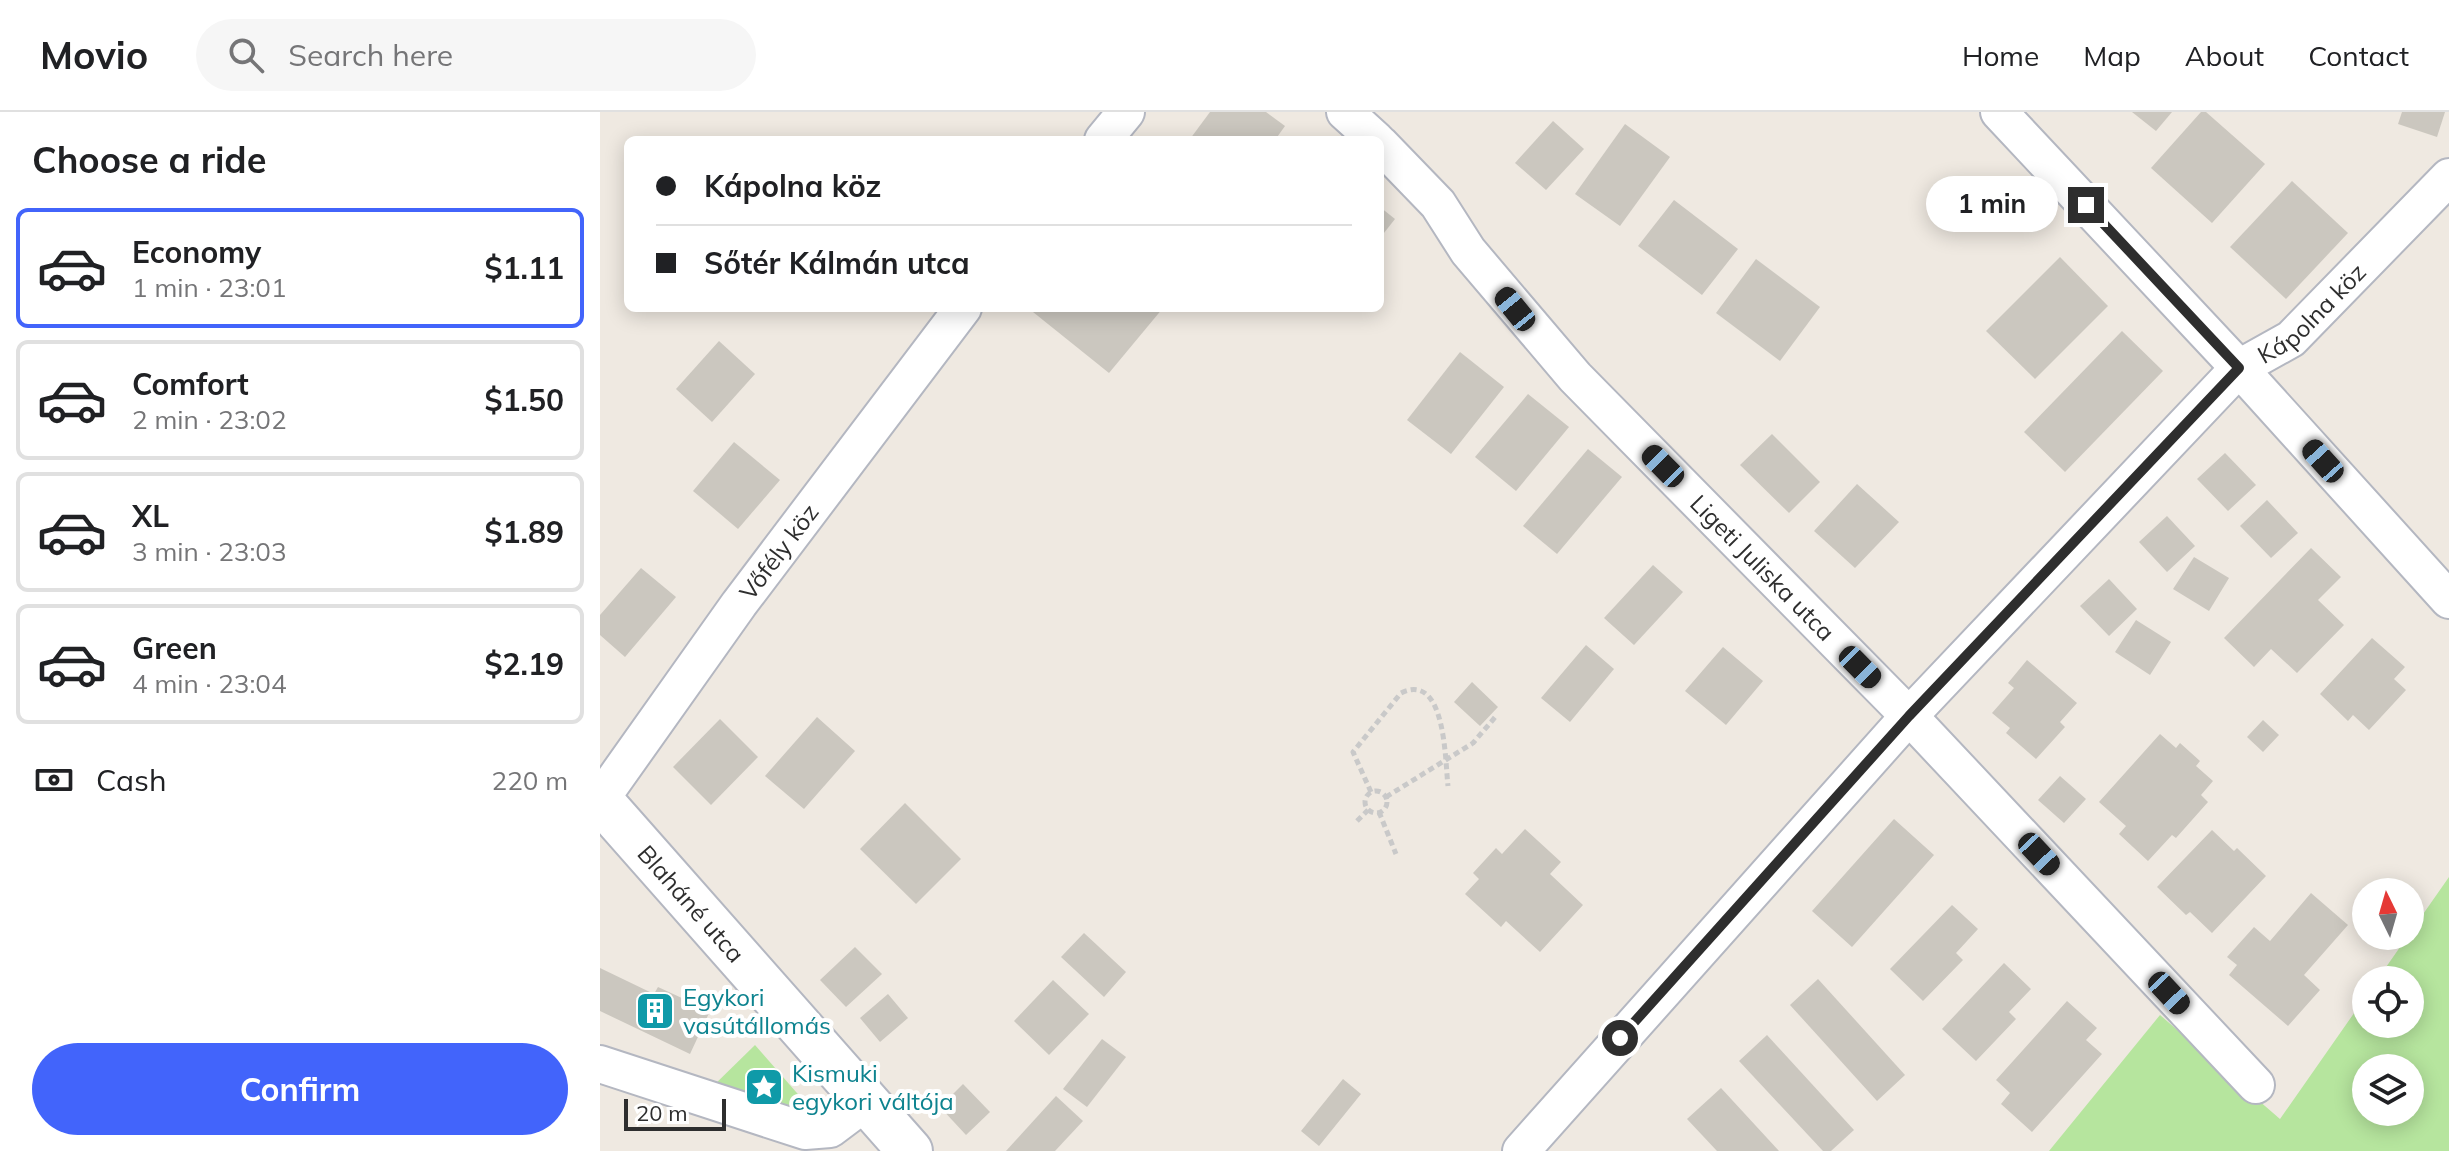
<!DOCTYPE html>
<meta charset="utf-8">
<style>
body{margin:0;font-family:Mulish,sans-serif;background:#f6f6f6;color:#202124;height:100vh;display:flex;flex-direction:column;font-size:30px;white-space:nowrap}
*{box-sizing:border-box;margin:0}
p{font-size:26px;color:#757577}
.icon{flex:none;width:44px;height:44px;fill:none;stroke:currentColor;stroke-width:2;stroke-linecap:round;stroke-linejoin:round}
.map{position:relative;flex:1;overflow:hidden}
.panel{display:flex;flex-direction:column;background:#fff;width:600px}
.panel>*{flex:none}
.banner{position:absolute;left:24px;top:24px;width:760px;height:176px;border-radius:12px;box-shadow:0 4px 20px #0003;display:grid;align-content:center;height:176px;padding:0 32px;background:#fff}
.needle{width:52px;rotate:355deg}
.fabs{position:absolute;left:1752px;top:766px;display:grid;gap:16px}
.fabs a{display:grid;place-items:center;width:72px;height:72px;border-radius:50%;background:#fff;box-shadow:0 4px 20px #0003;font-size:40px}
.scale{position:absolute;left:24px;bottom:20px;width:102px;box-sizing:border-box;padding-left:8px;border:4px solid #2e2e2e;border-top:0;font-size:22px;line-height:28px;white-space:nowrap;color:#2e2e2e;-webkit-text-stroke:6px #fff;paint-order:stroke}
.end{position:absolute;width:36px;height:36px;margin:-18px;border:10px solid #2e2e2e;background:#fff;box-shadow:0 0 0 4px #fff}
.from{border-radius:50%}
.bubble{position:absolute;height:56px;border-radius:28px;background:#fff;box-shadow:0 4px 20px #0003;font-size:26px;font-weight:700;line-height:56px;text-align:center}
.car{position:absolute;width:24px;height:48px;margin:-24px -12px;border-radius:10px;box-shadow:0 0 6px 2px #0007;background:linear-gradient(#222 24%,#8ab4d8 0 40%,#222 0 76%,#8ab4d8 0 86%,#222 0)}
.banner b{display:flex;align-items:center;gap:28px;height:76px;font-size:30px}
.banner b+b{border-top:2px solid #e0e0e0}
.banner i{width:20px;height:20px;background:#202124}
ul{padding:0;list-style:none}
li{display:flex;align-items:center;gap:24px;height:120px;margin:0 16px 12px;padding:0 16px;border:4px solid #e0e0e0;border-radius:12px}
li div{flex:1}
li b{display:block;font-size:30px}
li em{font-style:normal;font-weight:700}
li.active{border-color:#4264fb}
li>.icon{width:72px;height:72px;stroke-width:1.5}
h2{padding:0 32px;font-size:36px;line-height:96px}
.pay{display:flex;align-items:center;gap:20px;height:88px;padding:0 32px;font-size:30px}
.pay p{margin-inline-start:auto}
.action{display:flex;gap:16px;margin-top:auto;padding:16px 32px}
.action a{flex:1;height:92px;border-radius:48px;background:#4264fb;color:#fff;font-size:32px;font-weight:700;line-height:92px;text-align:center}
header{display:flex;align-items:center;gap:48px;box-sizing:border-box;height:112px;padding:0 40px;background:#fff;border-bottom:2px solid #e0e0e0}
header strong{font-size:38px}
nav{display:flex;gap:44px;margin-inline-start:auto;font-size:28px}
.search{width:560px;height:72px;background:#f6f6f6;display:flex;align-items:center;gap:20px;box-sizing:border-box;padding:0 28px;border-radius:44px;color:#757577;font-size:30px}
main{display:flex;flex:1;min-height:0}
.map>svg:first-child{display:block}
</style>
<header>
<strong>Movio</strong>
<div class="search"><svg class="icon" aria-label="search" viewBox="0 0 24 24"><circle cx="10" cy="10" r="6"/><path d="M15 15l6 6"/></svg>Search here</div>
<nav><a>Home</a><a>Map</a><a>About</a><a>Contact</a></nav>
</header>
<main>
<section class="panel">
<h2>Choose a ride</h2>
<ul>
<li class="active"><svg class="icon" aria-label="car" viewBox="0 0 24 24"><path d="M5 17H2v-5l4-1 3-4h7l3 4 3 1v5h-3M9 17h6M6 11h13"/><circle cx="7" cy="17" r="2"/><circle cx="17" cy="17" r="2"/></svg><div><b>Economy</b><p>1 min · 23:01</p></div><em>$1.11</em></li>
<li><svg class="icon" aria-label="car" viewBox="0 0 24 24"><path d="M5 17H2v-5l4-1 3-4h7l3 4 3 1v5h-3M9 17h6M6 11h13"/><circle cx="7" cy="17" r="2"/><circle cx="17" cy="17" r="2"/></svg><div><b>Comfort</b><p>2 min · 23:02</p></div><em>$1.50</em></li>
<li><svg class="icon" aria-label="car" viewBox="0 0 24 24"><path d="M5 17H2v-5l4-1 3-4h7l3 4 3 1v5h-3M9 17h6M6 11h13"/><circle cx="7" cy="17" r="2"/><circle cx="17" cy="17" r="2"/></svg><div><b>XL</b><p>3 min · 23:03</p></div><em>$1.89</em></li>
<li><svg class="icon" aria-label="car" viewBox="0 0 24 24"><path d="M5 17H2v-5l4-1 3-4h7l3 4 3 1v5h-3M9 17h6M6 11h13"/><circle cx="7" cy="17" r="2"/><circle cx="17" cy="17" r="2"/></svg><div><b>Green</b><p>4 min · 23:04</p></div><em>$2.19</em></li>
</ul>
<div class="pay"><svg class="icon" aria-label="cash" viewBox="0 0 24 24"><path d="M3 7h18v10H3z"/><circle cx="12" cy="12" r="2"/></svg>Cash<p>220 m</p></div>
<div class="action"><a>Confirm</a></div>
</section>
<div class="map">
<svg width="1849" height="1039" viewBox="0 0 1849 1039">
<rect width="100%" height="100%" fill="#efe9e1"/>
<g fill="#b6e59e" fill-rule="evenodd">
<path d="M1849,765V1039H1449L1560,903L1680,1007L1766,884V912H1810V868H1777ZM1766,956H1810V1000H1766Z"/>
<polygon points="155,933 217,1004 108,979"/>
</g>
<g fill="#cbc7bf">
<polygon points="610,0 666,0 685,14 675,28 592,28 590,27"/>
<polygon points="1532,0 1572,0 1556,19"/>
<polygon points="1601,0 1606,0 1665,52 1612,111 1551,56"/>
<polygon points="1802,0 1845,0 1837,25 1798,12"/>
<polygon points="953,9 984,37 946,78 915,51"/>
<polygon points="1025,12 1070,45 1020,114 975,82"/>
<polygon points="1692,69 1748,121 1686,187 1630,135"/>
<polygon points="1074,88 1138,137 1102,183 1038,134"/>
<polygon points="780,95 795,107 780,126"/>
<polygon points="1460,145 1508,194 1435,267 1386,219"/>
<polygon points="1156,147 1220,195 1180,249 1116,201"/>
<polygon points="436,196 563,196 509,261 433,200"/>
<polygon points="1522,219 1563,259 1465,360 1424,320"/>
<polygon points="119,229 155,262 112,310 76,277"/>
<polygon points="860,240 904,275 851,342 807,308"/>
<polygon points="928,282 969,315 916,379 875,345"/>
<polygon points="1172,322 1220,370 1189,401 1140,353"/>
<polygon points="134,330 180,368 138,417 93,379"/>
<polygon points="988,337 1022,365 957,442 923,414"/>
<polygon points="1625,341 1656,373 1628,399 1597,367"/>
<polygon points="1257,372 1299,410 1255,456 1214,419"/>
<polygon points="1667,388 1698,421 1671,446 1640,414"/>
<polygon points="1567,404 1595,434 1567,460 1539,430"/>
<polygon points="1711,436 1741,465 1718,488 1744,513 1697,561 1671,537 1654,555 1624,526"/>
<polygon points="1594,445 1629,466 1609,499 1573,477"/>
<polygon points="1053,453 1083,480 1034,533 1004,506"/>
<polygon points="41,456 76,485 25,545 0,523 0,503"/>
<polygon points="1509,467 1537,497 1509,524 1480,494"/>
<polygon points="1536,508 1571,530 1550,563 1515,540"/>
<polygon points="1772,526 1805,555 1794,567 1806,578 1769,618 1753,603 1748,609 1720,582"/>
<polygon points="986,533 1014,557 970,610 941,586"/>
<polygon points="1123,535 1163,569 1126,613 1085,579"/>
<polygon points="1427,548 1477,591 1460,610 1465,615 1436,647 1406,621 1410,616 1392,601 1414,576 1408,571"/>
<polygon points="872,570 898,595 880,614 854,590"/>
<polygon points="217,605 255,639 204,697 165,664"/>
<polygon points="120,607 158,645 111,693 73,655"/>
<polygon points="1663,608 1679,623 1663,640 1647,625"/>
<polygon points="1560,622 1576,636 1580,631 1600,649 1596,654 1613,669 1601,683 1608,690 1576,726 1572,723 1548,749 1519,722 1526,714 1499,690"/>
<polygon points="1460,664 1486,687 1464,711 1438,688"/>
<polygon points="305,691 361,747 316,792 260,737"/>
<polygon points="1294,707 1334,743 1252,835 1212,799"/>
<polygon points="925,717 961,750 950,762 983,793 940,840 906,809 901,815 865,782 879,767 873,761 896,736 902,742"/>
<polygon points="1612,718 1634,739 1637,736 1666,764 1612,821 1590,800 1586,803 1557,775"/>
<polygon points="1711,781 1748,813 1704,863 1720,878 1688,914 1629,863 1637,853 1627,845 1654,815 1670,829"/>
<polygon points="1352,793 1378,817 1356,841 1363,848 1323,889 1290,857"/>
<polygon points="484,821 526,860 504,885 461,845"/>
<polygon points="255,835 282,862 246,895 220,868"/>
<polygon points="1404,851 1431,877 1409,900 1416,907 1376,949 1342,917"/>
<polygon points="0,856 54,882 58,875 110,899 90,942 0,899"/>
<polygon points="1218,867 1305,963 1277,989 1190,893"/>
<polygon points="453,868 489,902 449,943 414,909"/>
<polygon points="288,882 308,906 280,930 260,906"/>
<polygon points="1467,889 1497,916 1486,928 1502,942 1432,1020 1401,992 1410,981 1396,968"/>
<polygon points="1167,923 1254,1018 1231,1039 1223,1039 1139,949"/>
<polygon points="502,927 526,945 487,995 463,977"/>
<polygon points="743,967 761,982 719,1034 701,1019"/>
<polygon points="363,972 390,1000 366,1023 340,995"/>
<polygon points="1121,976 1179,1039 1117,1039 1087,1007"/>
<polygon points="456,984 483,1009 455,1039 406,1039"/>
</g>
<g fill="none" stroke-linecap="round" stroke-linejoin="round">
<g stroke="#b4b7c1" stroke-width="40">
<g id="street">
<polyline points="745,0 776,28"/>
<polyline points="1399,0 1639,256 1849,488"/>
<polyline points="503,28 526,0"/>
<path id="s1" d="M780,32L838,92L868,139L975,265L1309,604L1656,973"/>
<path id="s2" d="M0,688L139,492L363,196"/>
<polyline points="0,952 205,1019 230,1017 266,990"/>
<path id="s3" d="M921,1039L1309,604L1639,256L1691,227L1849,65"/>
</g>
</g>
<g stroke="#b4b7c1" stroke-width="48">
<g id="secondary">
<path id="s4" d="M0,688L310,1039"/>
</g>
</g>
<g stroke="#c9c9c9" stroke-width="5" stroke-dasharray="6 4" stroke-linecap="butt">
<circle cx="776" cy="690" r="11"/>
<path d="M771,680L753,640L801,581C846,559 845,649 848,674"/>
<polyline points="786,685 873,631 897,603"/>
<polyline points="779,700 796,742"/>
<polyline points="757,709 768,698"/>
</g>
<use href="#street" stroke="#fff" stroke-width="36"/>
<use href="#secondary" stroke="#fff" stroke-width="44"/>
</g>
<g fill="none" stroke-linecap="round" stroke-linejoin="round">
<polyline stroke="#2e2e2e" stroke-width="10" points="1020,926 1309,604 1639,256 1486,93"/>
</g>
<defs>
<g id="building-square" transform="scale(2)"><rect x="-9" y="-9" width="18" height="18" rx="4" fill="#0f9aa8" stroke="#fff"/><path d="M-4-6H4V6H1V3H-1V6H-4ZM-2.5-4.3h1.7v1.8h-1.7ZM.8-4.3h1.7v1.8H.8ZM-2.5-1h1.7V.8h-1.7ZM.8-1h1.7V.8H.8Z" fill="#fff"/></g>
<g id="sight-square" transform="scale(2)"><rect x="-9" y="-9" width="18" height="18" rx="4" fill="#0f9aa8" stroke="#fff"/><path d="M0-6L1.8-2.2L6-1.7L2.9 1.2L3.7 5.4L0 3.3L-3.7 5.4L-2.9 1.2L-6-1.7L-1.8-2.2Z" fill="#fff"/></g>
</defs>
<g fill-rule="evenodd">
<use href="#building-square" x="55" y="899"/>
<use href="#sight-square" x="164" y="975"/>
</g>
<g text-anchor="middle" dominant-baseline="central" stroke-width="8" stroke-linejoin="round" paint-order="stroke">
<g font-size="24" fill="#2e2e2e" stroke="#fff">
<text stroke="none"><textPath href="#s3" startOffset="1154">Kápolna köz</textPath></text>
<text stroke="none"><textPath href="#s2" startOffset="306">Vőfély köz</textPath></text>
<text stroke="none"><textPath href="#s1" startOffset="572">Ligeti Juliska utca</textPath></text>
<text stroke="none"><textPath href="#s4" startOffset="138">Blaháné utca</textPath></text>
</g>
<g font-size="24" fill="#0d838f" stroke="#fff" text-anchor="start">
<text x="83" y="885">Egykori<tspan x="83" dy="28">vasútállomás</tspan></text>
<text x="192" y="961">Kismuki<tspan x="192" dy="28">egykori váltója</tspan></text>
</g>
</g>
</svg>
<div class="fabs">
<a><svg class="needle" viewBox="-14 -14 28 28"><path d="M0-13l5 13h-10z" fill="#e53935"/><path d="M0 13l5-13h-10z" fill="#757577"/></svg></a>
<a><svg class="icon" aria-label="locate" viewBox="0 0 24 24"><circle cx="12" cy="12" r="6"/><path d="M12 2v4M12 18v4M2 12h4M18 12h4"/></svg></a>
<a><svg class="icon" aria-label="layers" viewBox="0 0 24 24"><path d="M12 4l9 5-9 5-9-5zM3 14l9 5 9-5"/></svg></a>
</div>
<div class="scale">20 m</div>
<i class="end from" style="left:1020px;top:926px"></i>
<i class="end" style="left:1486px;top:93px"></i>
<div class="bubble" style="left:1326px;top:64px;width:132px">1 min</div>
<i class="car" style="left:915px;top:197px;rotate:321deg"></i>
<i class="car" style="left:1723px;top:349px;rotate:318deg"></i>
<i class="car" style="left:1063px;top:354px;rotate:315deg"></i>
<i class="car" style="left:1260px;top:555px;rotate:135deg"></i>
<i class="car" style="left:1439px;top:742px;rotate:137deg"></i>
<i class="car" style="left:1569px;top:881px;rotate:137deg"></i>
<div class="banner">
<b><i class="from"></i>Kápolna köz</b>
<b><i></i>Sőtér Kálmán utca</b>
</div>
</div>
</main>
